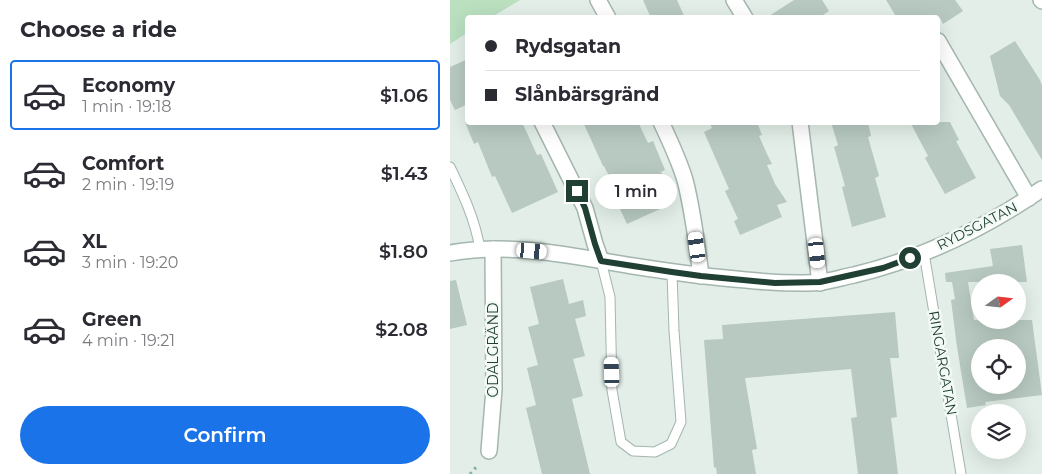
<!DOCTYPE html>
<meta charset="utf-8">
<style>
body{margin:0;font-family:Montserrat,sans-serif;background:#f7f7f7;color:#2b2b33;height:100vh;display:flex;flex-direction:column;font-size:19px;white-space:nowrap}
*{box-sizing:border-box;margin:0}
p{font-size:16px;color:#7c7c81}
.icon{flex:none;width:28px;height:28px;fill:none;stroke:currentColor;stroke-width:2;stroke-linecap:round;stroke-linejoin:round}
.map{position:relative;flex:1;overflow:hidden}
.panel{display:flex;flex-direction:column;background:#fff;width:450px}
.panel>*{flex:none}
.hud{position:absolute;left:15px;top:15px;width:475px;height:110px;border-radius:5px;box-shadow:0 5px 20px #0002;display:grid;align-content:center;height:110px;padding:0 20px;background:#fff}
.needle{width:32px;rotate:75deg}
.tools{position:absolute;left:521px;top:274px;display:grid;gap:10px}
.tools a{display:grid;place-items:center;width:55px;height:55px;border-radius:50%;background:#fff;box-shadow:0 5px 20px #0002;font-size:25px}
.end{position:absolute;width:22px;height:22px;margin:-11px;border:6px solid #214034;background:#fff;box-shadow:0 0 0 2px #fff}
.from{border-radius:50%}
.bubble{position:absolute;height:35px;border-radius:18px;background:#fff;box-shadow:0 5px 20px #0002;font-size:16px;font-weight:600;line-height:35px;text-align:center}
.car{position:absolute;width:15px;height:30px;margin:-15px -8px;border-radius:6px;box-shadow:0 0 4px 1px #0007;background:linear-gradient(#fff 24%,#345 0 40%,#fff 0 76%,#345 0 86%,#fff 0)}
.hud b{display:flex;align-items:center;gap:18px;height:48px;font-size:19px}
.hud b+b{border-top:1px solid #e1e1e2}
.hud i{width:12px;height:12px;background:#2b2b33}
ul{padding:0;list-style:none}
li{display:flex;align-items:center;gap:15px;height:70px;margin:0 10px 8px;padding:0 10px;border:2px solid transparent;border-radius:5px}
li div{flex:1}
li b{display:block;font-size:19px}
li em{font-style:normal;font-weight:600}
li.active{border-color:#1a73e8}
li>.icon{width:45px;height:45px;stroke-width:1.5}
h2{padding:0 20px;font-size:22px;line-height:60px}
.cta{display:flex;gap:10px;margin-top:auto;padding:10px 20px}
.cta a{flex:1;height:58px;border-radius:30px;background:#1a73e8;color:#fff;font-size:20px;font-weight:600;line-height:58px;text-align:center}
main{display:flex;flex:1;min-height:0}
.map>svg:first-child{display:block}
</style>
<main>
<section class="panel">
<h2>Choose a ride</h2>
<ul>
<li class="active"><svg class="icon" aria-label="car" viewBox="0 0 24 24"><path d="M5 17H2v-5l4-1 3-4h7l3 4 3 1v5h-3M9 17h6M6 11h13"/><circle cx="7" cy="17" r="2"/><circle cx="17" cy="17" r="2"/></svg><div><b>Economy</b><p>1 min · 19:18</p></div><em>$1.06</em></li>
<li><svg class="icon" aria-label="car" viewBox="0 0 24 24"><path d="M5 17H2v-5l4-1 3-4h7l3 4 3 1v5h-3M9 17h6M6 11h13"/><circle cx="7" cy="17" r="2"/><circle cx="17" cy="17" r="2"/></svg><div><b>Comfort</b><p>2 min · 19:19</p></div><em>$1.43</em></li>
<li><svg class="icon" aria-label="car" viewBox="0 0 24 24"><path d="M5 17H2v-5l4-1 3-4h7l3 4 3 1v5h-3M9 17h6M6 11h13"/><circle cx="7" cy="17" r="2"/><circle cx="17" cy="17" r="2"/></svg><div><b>XL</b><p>3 min · 19:20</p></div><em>$1.80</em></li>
<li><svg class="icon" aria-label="car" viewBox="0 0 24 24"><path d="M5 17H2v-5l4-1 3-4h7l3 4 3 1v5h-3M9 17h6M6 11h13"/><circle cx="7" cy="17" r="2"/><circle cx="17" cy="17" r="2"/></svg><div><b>Green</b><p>4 min · 19:21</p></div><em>$2.08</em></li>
</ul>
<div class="cta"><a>Confirm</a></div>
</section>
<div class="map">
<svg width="592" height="474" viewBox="0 0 592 474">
<rect width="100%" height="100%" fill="#e2eee7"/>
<polygon fill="#bae0c0" points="0,0 70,0 42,17 18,18 17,33 0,44"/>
<g fill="#b7c9c0" fill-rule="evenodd">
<polygon points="193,0 227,0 235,18 201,18"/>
<polygon points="344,0 372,0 379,11 369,18 316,18"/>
<polygon points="436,0 505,0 513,11 493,24 490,18 447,18"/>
<polygon points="565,41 590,80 592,86 592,160 559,105 550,96 540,56"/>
<polygon points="18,59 18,104 5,110 0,100 0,67"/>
<polygon points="15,122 72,122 87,155 91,154 108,192 62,213 45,176 42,177 28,142 24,144"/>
<polygon points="133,122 188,122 198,143 203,141 215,170 211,172 216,183 210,186 219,205 177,224 170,209 174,207 167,192 154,166 153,166"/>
<polygon points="259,122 307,122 312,135 309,136 317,154 322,164 317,165 325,184 337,202 327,205 332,217 290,235 284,221 288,219 275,191 279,189 254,132 262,128"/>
<polygon points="381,122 418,122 421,136 418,137 429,176 425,178 436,217 402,227 392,187 395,186 384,147 388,145"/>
<polygon points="460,122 500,122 509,140 506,141 526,178 495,194 475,158 478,156"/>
<path d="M572,245L577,282H518L524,320H582L592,395L535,402L536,405L517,408L507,347L501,300L505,299L502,282H496L495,273L543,266L540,249ZM527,348H568V385H530V366Z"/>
<polygon points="113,279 119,304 133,300 136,316 125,319 135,356 123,359 133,396 122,399 140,474 92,474 76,408 86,405 77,368 88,365 78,327 89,324 80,287"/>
<polygon points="6,280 17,325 0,329 0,281"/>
<polygon points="445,312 449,358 440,358 447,417 441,418 448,474 408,474 401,418 407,417 401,369 295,378 307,449 302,450 306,474 267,474 266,467 264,468 254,340 273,339 272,325"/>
</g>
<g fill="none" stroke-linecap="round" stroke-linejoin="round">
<g stroke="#a4b6ae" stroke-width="11">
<g id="service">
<path d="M0,167C13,194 25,219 30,249"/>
<polyline points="474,253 511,474"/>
<polyline points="151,261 160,297 162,390 171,442 183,451 205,452 221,444 231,422 224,331 222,273"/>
</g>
</g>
<g stroke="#a4b6ae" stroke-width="18">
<g id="minor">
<polyline points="148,0 158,18"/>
<polyline points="284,0 295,18"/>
<polyline points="488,41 579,198"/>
<polyline points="92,122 135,208 145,244 151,261"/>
<path d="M211,122C220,141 229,160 235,180C243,211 247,244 251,276"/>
<polyline points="350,122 370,283"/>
<path d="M0,253C61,242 123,256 183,266C221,272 258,277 296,280C315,282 333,283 352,283C358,283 365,283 371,282C382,281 393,277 404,275C471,259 535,228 592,189"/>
<polyline points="39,451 44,389 43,249"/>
</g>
</g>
<g stroke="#a4b6ae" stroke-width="18">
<polyline id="tertiary" points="591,0 592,1"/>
</g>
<polyline stroke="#81b39d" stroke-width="3" stroke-dasharray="2.5 4" stroke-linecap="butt" points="20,474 28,465"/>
<use href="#service" stroke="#fff" stroke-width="9"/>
<use href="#minor" stroke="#fff" stroke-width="15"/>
<use href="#tertiary" stroke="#fff" stroke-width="15"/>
</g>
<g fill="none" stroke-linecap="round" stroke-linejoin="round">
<polyline stroke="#214034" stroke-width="6" points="127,191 135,208 145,244 151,261 222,272 251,276 325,283 370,282 433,268 460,258"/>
</g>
<g text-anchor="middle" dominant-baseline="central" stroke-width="5" stroke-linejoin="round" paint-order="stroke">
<g font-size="14" fill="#214034" stroke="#f3faf6">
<text transform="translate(527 226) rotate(-27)">RYDSGATAN</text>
<text transform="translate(43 350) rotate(-90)">ODALGRÄND</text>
<text transform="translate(493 363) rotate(80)">RINGARGATAN</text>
</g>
</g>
</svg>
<div class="tools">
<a><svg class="needle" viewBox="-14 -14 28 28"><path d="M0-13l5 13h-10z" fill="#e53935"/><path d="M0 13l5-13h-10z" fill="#7c7c81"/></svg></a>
<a><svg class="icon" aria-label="locate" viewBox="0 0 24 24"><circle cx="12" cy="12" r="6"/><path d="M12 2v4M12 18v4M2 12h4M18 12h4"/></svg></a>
<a><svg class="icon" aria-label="layers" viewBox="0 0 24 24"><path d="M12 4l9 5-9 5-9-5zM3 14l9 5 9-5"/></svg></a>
</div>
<i class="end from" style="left:460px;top:258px"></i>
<i class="end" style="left:127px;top:191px"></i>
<div class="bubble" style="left:145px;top:174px;width:82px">1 min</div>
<i class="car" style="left:247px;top:247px;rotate:352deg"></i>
<i class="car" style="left:82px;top:251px;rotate:95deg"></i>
<i class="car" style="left:367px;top:253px;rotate:174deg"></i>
<i class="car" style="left:162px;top:372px;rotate:358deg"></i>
<div class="hud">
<b><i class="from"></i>Rydsgatan</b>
<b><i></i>Slånbärsgränd</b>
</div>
</div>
</main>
